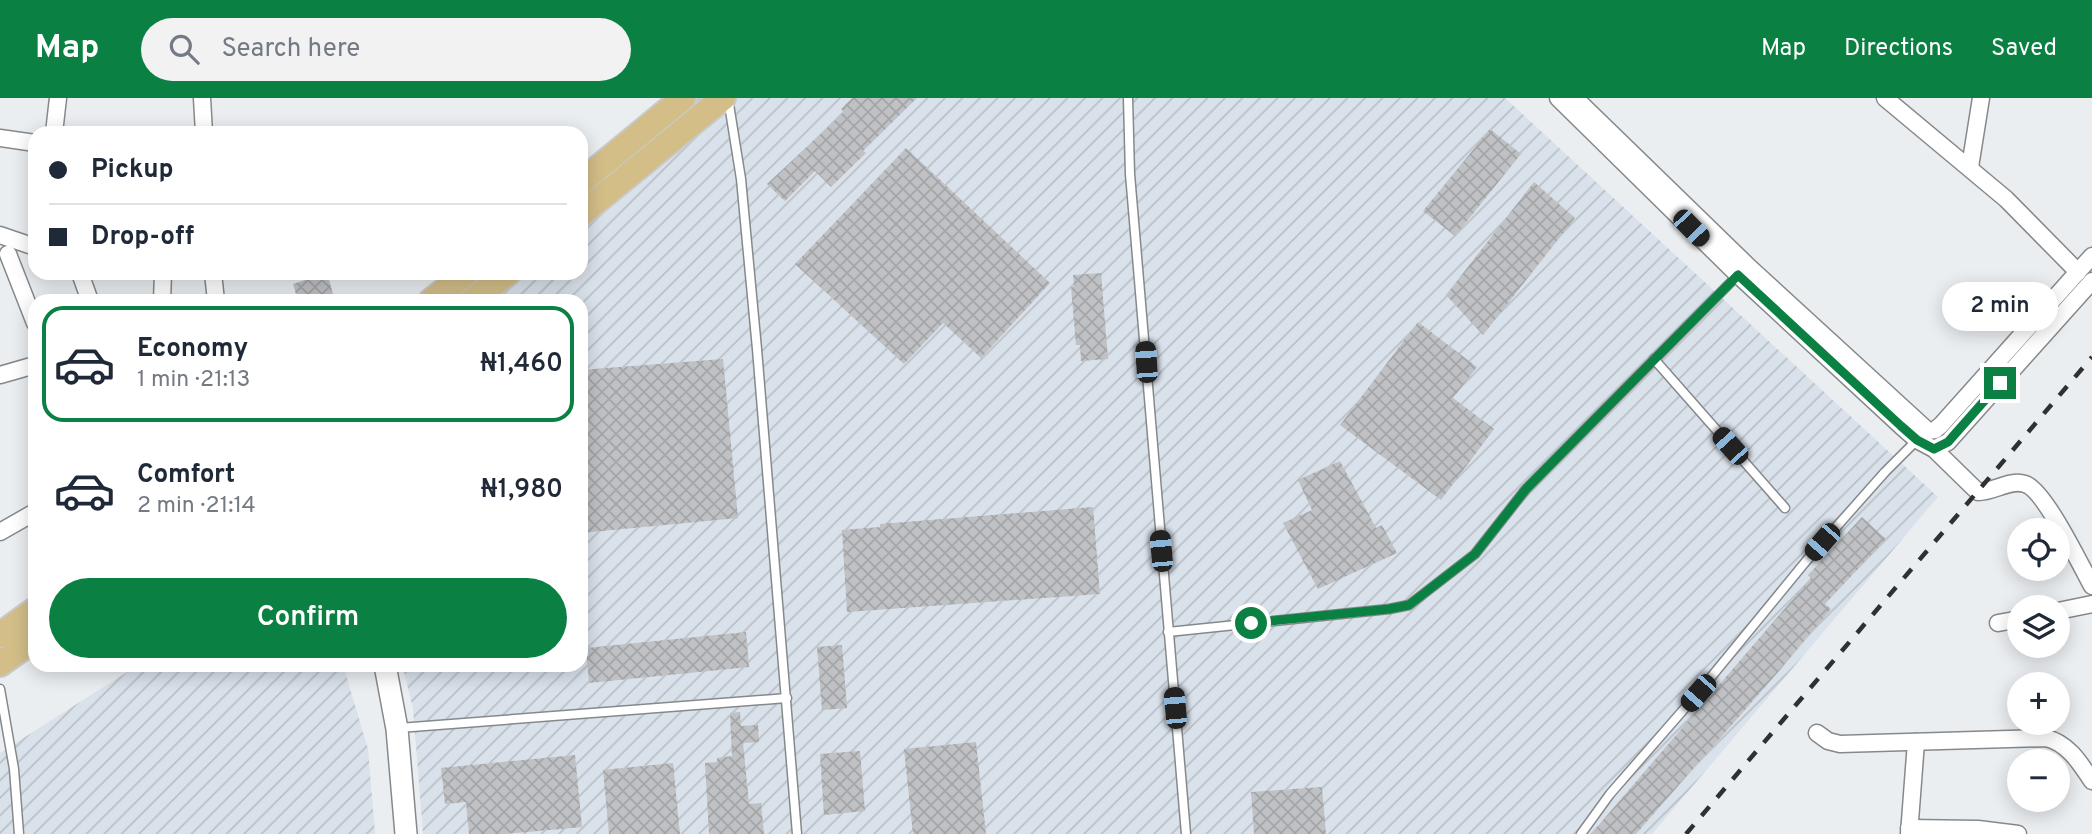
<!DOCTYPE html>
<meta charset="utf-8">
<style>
body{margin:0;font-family:Overpass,sans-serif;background:#f2f2f3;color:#1f2937;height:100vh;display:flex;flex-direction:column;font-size:26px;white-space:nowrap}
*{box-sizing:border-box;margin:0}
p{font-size:23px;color:#747a83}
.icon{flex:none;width:38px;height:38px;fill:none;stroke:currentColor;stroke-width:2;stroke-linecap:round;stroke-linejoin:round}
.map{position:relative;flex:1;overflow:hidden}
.drawer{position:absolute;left:28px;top:196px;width:560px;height:378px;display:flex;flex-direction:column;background:#fff;border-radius:21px;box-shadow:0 4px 18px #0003}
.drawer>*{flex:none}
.guide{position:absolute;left:28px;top:28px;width:560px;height:154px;border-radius:21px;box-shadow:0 4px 18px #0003;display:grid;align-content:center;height:154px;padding:0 21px;background:#fff}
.fabs{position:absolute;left:2007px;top:420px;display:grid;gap:14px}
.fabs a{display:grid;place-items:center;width:63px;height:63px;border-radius:50%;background:#fff;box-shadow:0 4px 18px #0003;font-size:35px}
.end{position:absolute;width:32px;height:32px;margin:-16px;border:9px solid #0b8043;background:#fff;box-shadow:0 0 0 4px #fff}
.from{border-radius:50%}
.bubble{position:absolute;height:49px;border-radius:24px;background:#fff;box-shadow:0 4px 18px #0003;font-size:23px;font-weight:600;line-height:49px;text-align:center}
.car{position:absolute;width:21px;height:42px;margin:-21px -10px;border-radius:9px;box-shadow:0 0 5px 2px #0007;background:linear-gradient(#222 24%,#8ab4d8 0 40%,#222 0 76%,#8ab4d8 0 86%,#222 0)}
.guide b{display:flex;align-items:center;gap:24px;height:66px;font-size:26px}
.guide b+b{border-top:2px solid #e0e1e3}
.guide i{width:18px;height:18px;background:#1f2937}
ul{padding:12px 0 0;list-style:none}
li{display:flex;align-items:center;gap:21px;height:116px;margin:0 14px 10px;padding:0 7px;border:4px solid transparent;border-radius:21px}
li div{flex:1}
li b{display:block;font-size:26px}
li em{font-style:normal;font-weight:600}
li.current{border-color:#0b8043}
li>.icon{width:63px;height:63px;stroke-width:1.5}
.cta{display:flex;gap:14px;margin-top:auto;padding:14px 21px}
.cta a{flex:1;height:80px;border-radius:42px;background:#0b8043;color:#fff;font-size:28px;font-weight:600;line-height:80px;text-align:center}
header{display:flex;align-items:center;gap:42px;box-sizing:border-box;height:98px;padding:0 35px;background:#0b8043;color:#fff}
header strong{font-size:33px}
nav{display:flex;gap:38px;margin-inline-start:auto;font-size:24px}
.search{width:490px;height:63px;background:#f2f2f3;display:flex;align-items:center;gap:18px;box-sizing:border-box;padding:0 24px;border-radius:38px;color:#747a83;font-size:26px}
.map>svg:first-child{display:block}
</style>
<header>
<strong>Map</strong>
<div class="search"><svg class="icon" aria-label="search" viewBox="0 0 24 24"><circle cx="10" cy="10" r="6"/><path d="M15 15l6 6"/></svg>Search here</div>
<nav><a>Map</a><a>Directions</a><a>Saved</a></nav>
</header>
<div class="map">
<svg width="2092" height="736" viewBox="0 0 2092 736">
<defs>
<pattern id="industrial-furrows" width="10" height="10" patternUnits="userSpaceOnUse" patternTransform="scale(1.75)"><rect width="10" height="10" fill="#d9e1ea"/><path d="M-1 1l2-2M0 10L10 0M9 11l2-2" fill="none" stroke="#b9c0c8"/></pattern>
<pattern id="building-cross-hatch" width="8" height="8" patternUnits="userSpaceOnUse" patternTransform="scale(1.75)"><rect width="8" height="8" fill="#bfc1c4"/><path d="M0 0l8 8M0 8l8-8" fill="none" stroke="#a3a5a7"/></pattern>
</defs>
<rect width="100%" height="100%" fill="#ebeef1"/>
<g fill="url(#industrial-furrows)">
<polygon points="685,0 1505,0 1938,399 1652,736 423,736 413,610 402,567 581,567 581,203 456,203 488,175 581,175 581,92"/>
<polygon points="138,567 343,567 368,651 375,736 0,736 0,655"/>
</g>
<g fill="url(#building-cross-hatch)">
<polygon points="852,0 917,0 863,53 866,55 831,89 815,73 785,103 767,86 844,14 841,11"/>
<polygon points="1490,31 1521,56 1455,138 1423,113"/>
<polygon points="906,50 1050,185 981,260 943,225 904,266 795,166"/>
<polygon points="1534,84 1575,120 1483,237 1446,197"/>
<polygon points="303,175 327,175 335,203 298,203 293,186 305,182"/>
<polygon points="1101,175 1108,261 1081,263 1080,247 1076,247 1071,189 1074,189 1073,177"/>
<polygon points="1418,224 1477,269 1453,300 1494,331 1441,402 1340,327"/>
<polygon points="723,261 738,420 581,435 581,272"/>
<polygon points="1340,363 1376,430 1382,427 1397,455 1318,491 1283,425 1312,412 1298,382"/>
<polygon points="1093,409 1100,496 847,514 842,432 880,429 880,426"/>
<polygon points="1862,419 1886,441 1825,506 1831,511 1780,572 1636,736 1591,736 1811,480 1808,477"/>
<polygon points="746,534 749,569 589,585 586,550"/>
<polygon points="842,547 847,610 822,612 817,549"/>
<polygon points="740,614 741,628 758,627 759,644 743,645 749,706 761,705 764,736 709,736 705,665 717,664 717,660 732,658 730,615"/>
<polygon points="976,644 986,736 913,736 904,651"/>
<polygon points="860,653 865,713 824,717 820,656"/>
<polygon points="575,657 582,729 504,736 469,736 466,704 445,706 441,670"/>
<polygon points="673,665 680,736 609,736 603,672"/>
<polygon points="1322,689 1326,736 1254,736 1251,694"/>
</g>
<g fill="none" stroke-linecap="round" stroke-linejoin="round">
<g stroke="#86898b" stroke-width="11">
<g id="service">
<polyline points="728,0 741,81 757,251 797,736"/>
<polyline points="1128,0 1130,76 1186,736"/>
<polyline points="1654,261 1785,410"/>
<polyline points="1168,534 1389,511 1409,507 1475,456 1526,391 1738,177"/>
<polyline points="0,591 14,671 19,736"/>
<polyline points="399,630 787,600"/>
<polyline points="1581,736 1610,696 1698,595 1807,462 1885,374 1917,342"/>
</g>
</g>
<g stroke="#86898b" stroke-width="19">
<g id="minor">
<polyline points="202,0 204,35"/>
<path d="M1558,0L1738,177L1901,328L1917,342L1934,351L1978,394C1994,394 2010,381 2025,386C2044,391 2081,468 2092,488"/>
<polyline points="1575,0 1750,170 1928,333 1935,332 1941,327 2092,158"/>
<polyline points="1885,0 2006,101 2078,174"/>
<polyline points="54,35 58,0"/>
<polyline points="0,40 35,45"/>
<polyline points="1970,69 1981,0"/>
<polyline points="0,137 35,149"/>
<polyline points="8,156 35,225"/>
<polyline points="80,175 90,203"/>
<polyline points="213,175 216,203"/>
<polyline points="162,203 163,175"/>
<polyline points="0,277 35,267"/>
<polyline points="1934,351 1948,344 2092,183"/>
<polyline points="0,434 35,414"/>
<polyline points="2058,513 2092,506"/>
<polyline points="1998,525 2020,521"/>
<path d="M1817,635L1828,643L1840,646L2046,640C2068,645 2080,665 2092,683"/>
<polyline points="1909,730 1978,731 2018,736"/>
<polyline points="1909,736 1916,644"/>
</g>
</g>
<g stroke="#86898b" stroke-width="24">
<polyline id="secondary" points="385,567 397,631 406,736"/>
</g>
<g stroke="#c9caca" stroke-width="28">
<g id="primary">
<polyline points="581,84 683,0"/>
<polyline points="581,116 723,0"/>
<polyline points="431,203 467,175"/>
<polyline points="471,203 508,175"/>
<polyline points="0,537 35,512"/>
<polyline points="0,566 35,541"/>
</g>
</g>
<use href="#service" stroke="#fff" stroke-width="8"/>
<use href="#minor" stroke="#fff" stroke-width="16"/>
<use href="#secondary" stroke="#fff" stroke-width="21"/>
<use href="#primary" stroke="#d3be88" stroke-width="24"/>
<polyline stroke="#2f3031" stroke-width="4.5" stroke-dasharray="12 12" stroke-linecap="butt" points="1686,736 2092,259"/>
</g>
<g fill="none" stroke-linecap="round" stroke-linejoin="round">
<polyline stroke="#0b8043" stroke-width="9" points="1251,525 1389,511 1409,507 1475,456 1526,391 1738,177 1901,328 1917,342 1934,351 1948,344 2000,285"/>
</g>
</svg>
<div class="fabs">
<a><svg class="icon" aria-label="locate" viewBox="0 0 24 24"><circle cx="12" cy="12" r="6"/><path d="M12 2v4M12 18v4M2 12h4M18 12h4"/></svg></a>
<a><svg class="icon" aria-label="layers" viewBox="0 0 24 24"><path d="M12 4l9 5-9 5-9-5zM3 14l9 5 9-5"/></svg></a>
<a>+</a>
<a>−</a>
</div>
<i class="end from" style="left:1251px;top:525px"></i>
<i class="end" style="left:2000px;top:285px"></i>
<div class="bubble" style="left:1942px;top:184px;width:116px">2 min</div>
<i class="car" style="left:1691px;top:130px;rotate:136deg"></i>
<i class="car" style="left:1146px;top:264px;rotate:356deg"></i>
<i class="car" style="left:1730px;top:348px;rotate:318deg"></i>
<i class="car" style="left:1822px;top:444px;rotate:221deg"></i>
<i class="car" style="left:1161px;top:453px;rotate:355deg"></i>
<i class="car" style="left:1698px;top:595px;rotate:221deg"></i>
<i class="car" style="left:1175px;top:610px;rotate:355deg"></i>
<div class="guide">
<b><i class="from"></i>Pickup</b>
<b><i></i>Drop-off</b>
</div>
<section class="drawer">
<ul>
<li class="current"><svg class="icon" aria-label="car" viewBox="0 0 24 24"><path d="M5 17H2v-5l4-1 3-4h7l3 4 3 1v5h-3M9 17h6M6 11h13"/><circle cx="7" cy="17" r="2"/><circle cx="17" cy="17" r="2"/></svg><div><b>Economy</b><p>1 min · 21:13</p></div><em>₦1,460</em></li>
<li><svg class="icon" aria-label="car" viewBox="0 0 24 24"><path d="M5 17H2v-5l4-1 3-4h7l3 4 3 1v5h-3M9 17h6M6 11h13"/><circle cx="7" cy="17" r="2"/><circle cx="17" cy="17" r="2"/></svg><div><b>Comfort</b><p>2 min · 21:14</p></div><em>₦1,980</em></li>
</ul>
<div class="cta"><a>Confirm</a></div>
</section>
</div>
